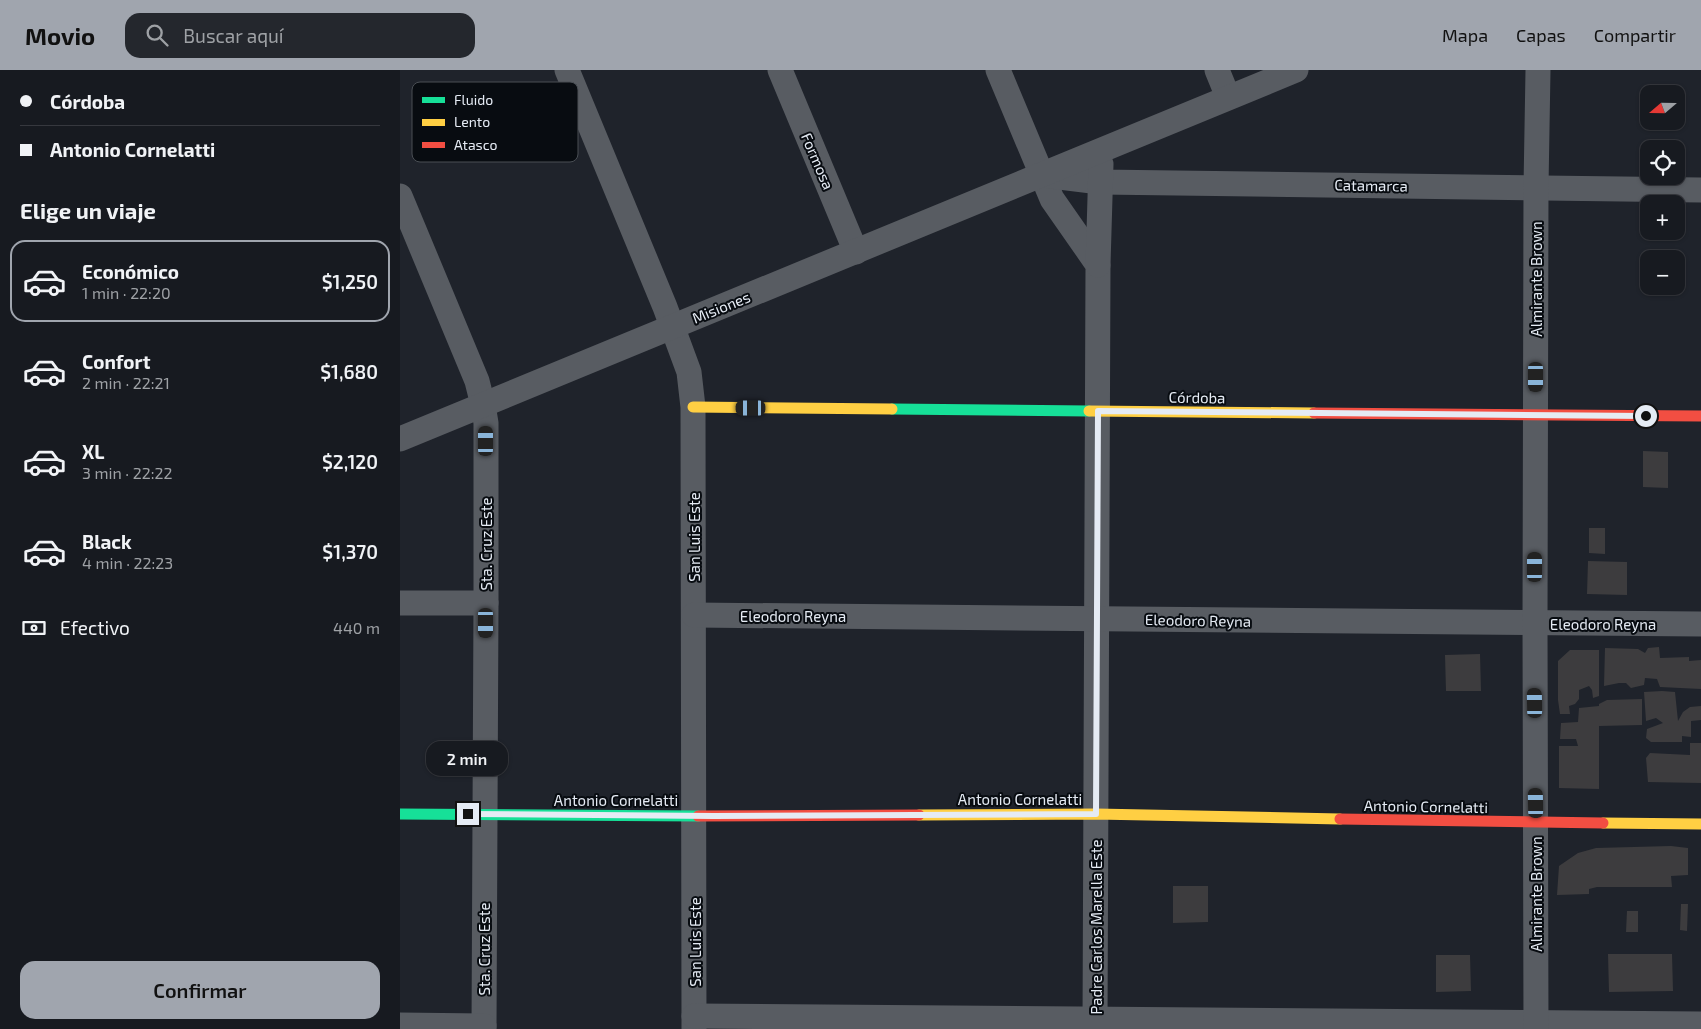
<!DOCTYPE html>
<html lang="es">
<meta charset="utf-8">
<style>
body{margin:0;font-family:"Exo 2",sans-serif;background:#24272d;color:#f1f3f6;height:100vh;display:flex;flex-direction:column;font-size:19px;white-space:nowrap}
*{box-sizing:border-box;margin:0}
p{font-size:16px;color:#9ea1a5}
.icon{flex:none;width:28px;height:28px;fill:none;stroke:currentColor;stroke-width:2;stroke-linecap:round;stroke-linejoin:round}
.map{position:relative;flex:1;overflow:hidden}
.sheet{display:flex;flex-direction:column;background:#171a20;width:400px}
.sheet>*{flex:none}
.hud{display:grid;align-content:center;height:110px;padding:0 20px;background:#171a20}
.needle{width:32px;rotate:250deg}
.buttons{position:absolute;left:1240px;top:15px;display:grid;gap:10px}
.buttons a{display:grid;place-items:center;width:45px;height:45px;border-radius:10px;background:#171a20;box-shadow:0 1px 4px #0004,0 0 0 1px #36383e;font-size:25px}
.end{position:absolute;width:22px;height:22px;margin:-11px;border:6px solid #e5ebf4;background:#111;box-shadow:0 0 0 2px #111}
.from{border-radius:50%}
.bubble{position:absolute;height:35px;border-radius:15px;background:#171a20;box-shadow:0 1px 4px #0004,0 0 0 1px #36383e;font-size:16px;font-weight:600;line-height:35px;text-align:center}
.car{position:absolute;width:15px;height:30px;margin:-15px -8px;border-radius:6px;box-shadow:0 0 4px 1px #0007;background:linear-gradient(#222 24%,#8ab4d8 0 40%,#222 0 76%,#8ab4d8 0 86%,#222 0)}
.hud b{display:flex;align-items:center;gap:18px;height:48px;font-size:19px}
.hud b+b{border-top:1px solid #36383e}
.hud i{width:12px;height:12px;background:#f1f3f6}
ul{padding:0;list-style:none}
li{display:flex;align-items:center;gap:15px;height:82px;margin:0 10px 8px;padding:0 10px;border:2px solid transparent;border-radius:15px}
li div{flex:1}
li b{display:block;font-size:19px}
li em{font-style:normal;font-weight:600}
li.current{border-color:#a0a5ae}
li>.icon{width:45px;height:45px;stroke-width:1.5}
h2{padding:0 20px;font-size:22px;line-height:60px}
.pay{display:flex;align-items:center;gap:12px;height:55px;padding:0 20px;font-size:19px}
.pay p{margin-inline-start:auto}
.button{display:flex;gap:10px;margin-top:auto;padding:10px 20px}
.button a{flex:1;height:58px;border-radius:15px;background:#a0a5ae;color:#111;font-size:20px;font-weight:600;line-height:58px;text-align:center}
header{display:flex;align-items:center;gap:30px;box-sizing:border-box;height:70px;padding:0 25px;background:#a0a5ae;color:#111}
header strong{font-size:24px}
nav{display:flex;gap:28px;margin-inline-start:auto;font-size:18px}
.search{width:350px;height:45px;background:#24272d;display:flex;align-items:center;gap:12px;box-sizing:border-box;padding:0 18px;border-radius:15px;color:#9ea1a5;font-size:19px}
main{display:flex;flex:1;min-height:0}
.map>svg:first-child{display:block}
</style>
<header>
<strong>Movio</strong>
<div class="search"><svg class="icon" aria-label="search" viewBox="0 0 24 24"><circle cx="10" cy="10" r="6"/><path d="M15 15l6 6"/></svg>Buscar aquí</div>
<nav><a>Mapa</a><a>Capas</a><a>Compartir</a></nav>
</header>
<main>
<section class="sheet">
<div class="hud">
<b><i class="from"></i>Córdoba</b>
<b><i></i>Antonio Cornelatti</b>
</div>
<h2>Elige un viaje</h2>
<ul>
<li class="current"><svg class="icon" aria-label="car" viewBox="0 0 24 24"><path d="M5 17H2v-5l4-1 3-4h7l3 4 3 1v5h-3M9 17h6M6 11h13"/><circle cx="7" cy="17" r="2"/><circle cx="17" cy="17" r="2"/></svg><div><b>Económico</b><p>1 min · 22:20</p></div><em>$1,250</em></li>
<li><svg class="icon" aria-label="car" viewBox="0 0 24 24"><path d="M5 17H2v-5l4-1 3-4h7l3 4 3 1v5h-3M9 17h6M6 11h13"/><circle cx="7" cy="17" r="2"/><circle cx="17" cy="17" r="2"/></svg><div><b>Confort</b><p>2 min · 22:21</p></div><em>$1,680</em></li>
<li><svg class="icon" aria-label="car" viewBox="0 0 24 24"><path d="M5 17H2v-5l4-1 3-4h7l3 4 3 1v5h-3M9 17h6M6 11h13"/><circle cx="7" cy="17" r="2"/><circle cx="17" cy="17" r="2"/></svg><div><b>XL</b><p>3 min · 22:22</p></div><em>$2,120</em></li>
<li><svg class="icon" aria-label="car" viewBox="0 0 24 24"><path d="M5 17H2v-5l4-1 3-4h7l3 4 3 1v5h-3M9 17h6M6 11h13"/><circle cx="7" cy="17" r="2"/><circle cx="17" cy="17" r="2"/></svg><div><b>Black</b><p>4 min · 22:23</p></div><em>$1,370</em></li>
</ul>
<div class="pay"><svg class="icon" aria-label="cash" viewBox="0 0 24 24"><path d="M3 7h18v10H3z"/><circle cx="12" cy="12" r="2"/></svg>Efectivo<p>440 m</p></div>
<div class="button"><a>Confirmar</a></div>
</section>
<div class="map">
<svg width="1301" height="959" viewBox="0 0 1301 959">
<rect width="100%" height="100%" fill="#1f232b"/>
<g fill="#3d3c3e">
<polygon points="1243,381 1268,382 1268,418 1243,417"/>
<polygon points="1189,458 1205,458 1205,484 1189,483"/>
<polygon points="1188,491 1227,492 1227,525 1187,524"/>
<polygon points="1259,577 1260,588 1289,587 1289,591 1301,590 1301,619 1260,617 1257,609 1245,608 1244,615 1231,618 1226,613 1219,613 1204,616 1205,578 1238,579 1245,583 1248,578"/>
<polygon points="1170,580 1199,580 1199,626 1193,628 1192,620 1189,616 1179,620 1179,629 1175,634 1169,636 1170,644 1160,644 1158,630 1158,591"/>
<polygon points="1080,584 1081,621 1046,621 1045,585"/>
<polygon points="1262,621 1275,622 1278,651 1283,642 1290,637 1301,636 1301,650 1291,651 1291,667 1282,666 1282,672 1251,672 1246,668 1247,659 1263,653 1256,648 1246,651 1244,622"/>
<polygon points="1242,629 1242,655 1199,656 1199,719 1159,718 1159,676 1178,676 1176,669 1160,669 1161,653 1178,652 1179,638 1199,636 1199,634 1207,630"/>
<polygon points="1290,673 1301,673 1301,713 1248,712 1246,688 1250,683 1290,685"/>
<polygon points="1271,776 1288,778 1288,805 1271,806 1272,817 1197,817 1189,819 1189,824 1157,825 1159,796 1178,783 1196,778"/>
<polygon points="773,816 808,816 808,852 773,853"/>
<polygon points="1281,834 1288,834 1287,861 1280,860"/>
<polygon points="1227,841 1238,841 1238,862 1226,862"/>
<polygon points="1208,884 1272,884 1273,921 1209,922"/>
<polygon points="1036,885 1070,885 1071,921 1036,922"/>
</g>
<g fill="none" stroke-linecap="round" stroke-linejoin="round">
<g stroke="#585c62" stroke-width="25">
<polyline points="167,0 265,237 289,302 293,337 294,959"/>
<polyline points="380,0 456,182"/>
<polyline points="598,0 652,129 698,195 695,959"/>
<polyline points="817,0 828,27"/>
<polyline points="643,105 700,112 1301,120"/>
<polyline points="0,126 77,311 83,335 86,353 86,533 84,959"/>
<polyline points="698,195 701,94"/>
<polyline points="0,369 896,0"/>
<polyline points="0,533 86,533"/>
<polyline points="294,545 1301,554"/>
<polyline points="294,946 1301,954"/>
<polyline points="0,955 84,956"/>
<polyline points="1136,959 1135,554 1136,117 1138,0"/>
</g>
<g stroke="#16e098" stroke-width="11">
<polyline points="492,339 689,341"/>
<polyline points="0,744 298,746"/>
</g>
<g stroke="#ffcf43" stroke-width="11">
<polyline points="293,337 492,339"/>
<polyline points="689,341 914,343"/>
<polyline points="519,745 696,744 940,749"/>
<polyline points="1203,753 1301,754"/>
</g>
<g stroke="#f24e42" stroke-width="11">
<polyline points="914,343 1301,346"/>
<polyline points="298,746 519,745"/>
<polyline points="940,749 1203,753"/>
</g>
</g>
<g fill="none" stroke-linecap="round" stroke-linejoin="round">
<polyline stroke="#e5ebf4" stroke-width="6" points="68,744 314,746 696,744 698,341 1246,346"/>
</g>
<g text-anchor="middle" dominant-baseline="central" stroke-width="4" stroke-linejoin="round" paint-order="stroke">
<g font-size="15" fill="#e5ebf4" stroke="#080c11">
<text transform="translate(418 91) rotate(67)">Formosa</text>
<text transform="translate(971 115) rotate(1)">Catamarca</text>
<text transform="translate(1136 209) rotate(-90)">Almirante Brown</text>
<text transform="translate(321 237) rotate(-22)">Misiones</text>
<text transform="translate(797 327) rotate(1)">Córdoba</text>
<text transform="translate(294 467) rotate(-90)">San Luis Este</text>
<text transform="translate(86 474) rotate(-90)">Sta. Cruz Este</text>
<text x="393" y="546">Eleodoro Reyna</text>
<text transform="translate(798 550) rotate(1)">Eleodoro Reyna</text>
<text x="1203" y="554">Eleodoro Reyna</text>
<text x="620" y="729">Antonio Cornelatti</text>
<text x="216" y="730">Antonio Cornelatti</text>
<text transform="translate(1026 736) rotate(1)">Antonio Cornelatti</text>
<text transform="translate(1136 824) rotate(-90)">Almirante Brown</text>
<text transform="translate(696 857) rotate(-90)">Padre Carlos Marella Este</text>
<text transform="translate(295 872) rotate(-90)">San Luis Este</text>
<text transform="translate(84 879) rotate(-90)">Sta. Cruz Este</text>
</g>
</g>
<rect x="12" y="12" width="166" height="80" rx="8" fill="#080c11" stroke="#4a4f55" stroke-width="1"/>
<rect x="22" y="27" width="23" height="6" fill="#16e098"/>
<rect x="22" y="49" width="23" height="7" fill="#ffcf43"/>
<rect x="22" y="72" width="23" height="6" fill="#f24e42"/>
<g font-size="14" fill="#e5ebf4">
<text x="54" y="35">Fluido</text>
<text x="54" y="57">Lento</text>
<text x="54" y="80">Atasco</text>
</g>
</svg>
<div class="buttons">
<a><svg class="needle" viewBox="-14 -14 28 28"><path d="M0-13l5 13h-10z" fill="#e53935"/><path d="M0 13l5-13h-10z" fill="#9ea1a5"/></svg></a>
<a><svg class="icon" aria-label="locate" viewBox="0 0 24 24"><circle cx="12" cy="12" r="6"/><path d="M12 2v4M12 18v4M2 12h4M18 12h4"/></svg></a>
<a>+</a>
<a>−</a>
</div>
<i class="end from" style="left:1246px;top:346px"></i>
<i class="end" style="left:68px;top:744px"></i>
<div class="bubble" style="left:26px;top:671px;width:82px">2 min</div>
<i class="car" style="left:1136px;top:307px;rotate:180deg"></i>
<i class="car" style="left:351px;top:338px;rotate:270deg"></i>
<i class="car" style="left:86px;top:371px;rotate:0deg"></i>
<i class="car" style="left:1135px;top:497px;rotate:0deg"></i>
<i class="car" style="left:86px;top:553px;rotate:180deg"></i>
<i class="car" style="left:1135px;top:633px;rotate:359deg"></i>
<i class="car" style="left:1136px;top:733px;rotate:359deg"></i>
</div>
</main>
